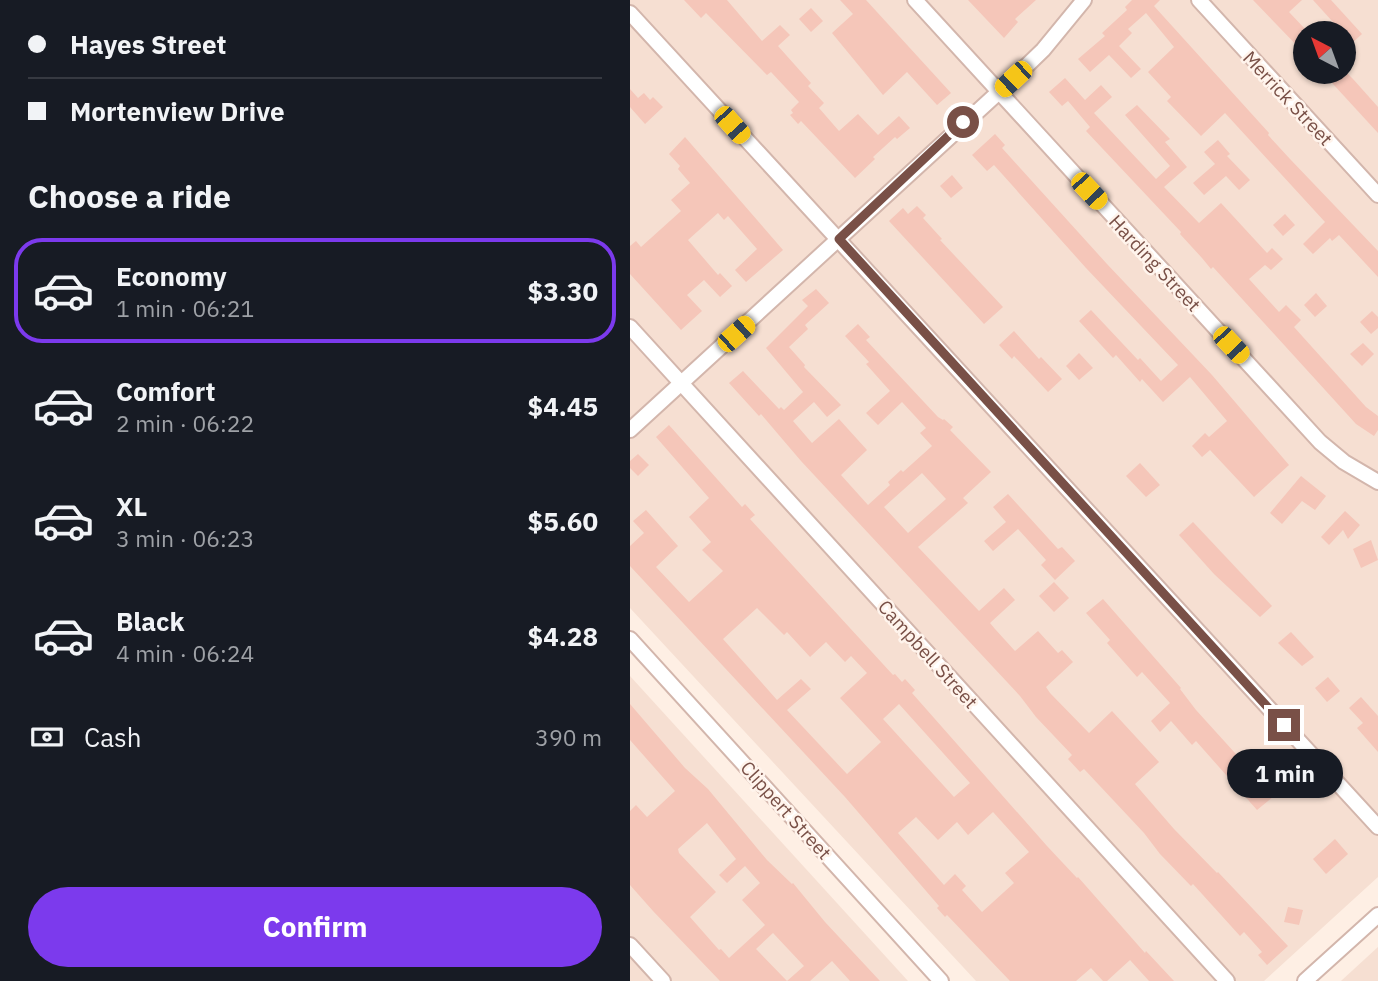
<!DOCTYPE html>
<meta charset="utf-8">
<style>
body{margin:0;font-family:"IBM Plex Sans",sans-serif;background:#242831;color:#f1f3f6;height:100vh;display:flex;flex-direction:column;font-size:26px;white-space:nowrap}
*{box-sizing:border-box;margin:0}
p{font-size:23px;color:#9ea1a6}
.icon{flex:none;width:38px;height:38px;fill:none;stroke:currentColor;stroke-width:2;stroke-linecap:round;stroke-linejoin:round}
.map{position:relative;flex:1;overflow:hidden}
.details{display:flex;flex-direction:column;background:#171b24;width:630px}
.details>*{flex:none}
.banner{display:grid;align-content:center;height:154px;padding:0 28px;background:#171b24}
.needle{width:46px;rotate:319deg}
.buttons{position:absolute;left:663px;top:21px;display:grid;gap:14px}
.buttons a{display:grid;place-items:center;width:63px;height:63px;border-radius:50%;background:#171b24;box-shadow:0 2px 5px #0004;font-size:35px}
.end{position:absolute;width:32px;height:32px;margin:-16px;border:9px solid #795047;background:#fff;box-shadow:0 0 0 4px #fff}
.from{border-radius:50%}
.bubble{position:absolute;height:49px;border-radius:24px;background:#171b24;box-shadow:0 2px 5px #0004;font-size:23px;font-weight:700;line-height:49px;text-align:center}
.car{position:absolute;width:21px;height:42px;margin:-21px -10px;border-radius:9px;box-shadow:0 0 5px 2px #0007;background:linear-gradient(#f5c518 24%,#345 0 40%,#f5c518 0 76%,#345 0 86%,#f5c518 0)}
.banner b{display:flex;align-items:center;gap:24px;height:66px;font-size:26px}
.banner b+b{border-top:2px solid #363941}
.banner i{width:18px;height:18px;background:#f1f3f6}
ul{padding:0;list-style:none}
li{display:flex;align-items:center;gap:21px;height:105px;margin:0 14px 10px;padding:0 14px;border:4px solid transparent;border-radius:28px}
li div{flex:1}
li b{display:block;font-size:26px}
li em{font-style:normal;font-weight:700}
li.current{border-color:#7c3aed}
li>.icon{width:63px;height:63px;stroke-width:1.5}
h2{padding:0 28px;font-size:32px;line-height:84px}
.pay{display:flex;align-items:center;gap:18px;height:77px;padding:0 28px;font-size:26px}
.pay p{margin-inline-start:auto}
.primary-button{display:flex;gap:14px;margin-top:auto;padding:14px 28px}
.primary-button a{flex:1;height:80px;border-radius:42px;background:#7c3aed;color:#fff;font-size:28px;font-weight:700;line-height:80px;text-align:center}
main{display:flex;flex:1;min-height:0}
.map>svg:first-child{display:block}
</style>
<main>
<section class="details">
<div class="banner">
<b><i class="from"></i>Hayes Street</b>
<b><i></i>Mortenview Drive</b>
</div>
<h2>Choose a ride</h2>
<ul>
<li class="current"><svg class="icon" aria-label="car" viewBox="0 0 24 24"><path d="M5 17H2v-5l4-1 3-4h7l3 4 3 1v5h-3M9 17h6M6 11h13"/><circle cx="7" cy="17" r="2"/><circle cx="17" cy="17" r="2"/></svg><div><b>Economy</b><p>1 min · 06:21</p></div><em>$3.30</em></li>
<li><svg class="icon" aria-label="car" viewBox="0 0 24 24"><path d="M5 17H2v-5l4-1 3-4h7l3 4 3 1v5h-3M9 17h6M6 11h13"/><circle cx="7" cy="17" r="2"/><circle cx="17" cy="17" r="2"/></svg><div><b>Comfort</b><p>2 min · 06:22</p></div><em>$4.45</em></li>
<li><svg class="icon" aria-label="car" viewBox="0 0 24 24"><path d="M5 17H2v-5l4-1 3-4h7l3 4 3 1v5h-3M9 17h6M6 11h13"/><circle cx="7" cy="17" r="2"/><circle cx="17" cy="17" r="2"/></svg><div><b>XL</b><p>3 min · 06:23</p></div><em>$5.60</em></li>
<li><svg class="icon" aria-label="car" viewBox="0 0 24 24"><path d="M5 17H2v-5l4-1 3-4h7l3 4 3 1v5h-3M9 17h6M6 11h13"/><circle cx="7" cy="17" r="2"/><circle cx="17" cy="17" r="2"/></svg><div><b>Black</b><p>4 min · 06:24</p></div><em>$4.28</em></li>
</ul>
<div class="pay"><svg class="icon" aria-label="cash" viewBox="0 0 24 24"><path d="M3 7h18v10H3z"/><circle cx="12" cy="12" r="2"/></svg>Cash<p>390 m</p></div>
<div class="primary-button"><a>Confirm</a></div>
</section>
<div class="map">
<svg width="748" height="981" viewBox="0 0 748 981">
<rect width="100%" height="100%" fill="#feefe4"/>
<g fill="#f6dfd2" fill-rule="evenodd">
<path d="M0,0H748V877L634,981H346L0,608ZM676,33H714V72H676Z"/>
<polygon points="0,676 278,981 0,981"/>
<polygon points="748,947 748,981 711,981"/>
</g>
<g fill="#f5c6b9" fill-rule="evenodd">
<polygon points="54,0 97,0 132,41 150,25 160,35 148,46 181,83 178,86 194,103 189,108 209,131 228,114 248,135 269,116 280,128 267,139 265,137 243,157 245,159 225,178 171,121 168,124 160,115 163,113 161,110 169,102 141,72 137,75 76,13 71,18"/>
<polygon points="210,0 236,0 321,93 307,105 277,72 253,95 202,33 223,14"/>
<polygon points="338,0 406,0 385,19 388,22 374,38"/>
<polygon points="502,0 530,0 524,6 639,133 638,135 660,159 748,251 748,277 709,235 702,241 700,238 683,254 673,244 695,222 595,113 571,136 537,101 541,97 518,72 544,47 516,13 498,29 502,33 489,46 511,69 501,78 479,55 460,72 448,59 475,36 472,33 497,10 495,7"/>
<polygon points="623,0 672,0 659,12 676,30 676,55"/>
<polygon points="683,0 701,0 732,34 722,43"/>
<polygon points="181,8 193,21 181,32 169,19"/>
<polygon points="692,72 716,72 723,79 748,107 748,133"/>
<polygon points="435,78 455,100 471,85 482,97 464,113 526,179 540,166 495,115 507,105 540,139 535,142 557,167 534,187 569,223 591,203 637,253 642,248 653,259 641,270 635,265 619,279 649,312 656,305 671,320 664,327 736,407 748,416 748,430 744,436 726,424 583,267 581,269 572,258 550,234 551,232 456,131 460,127 438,101 432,106 419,92"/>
<polygon points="0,89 8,98 14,93 20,100 23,97 33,107 15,124 0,107"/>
<polygon points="365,134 375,145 372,148 477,264 582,375 659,465 624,497 580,450 572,457 562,446 575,433 579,437 597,421 560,377 533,402 512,379 510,382 486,355 483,358 449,321 461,310 508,360 510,358 531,381 548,365 456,268 364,165 357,171 342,155"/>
<polygon points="55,137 153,250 116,282 105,270 127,249 98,216 94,220 88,213 58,240 88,275 90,273 102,286 90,297 74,280 57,295 72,311 51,330 0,274 0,246 6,241 11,247 51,211 41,200 60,183 48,169 50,166 39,154"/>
<polygon points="588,140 600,154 597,156 620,180 609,190 596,176 574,195 563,183 585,164 574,152"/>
<polygon points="322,175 333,188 321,198 310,186"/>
<polygon points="287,206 296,215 293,218 312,239 310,240 373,307 354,324 259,221 273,208 278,214"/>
<polygon points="655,214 665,225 653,236 643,225"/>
<path d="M186,289L199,303L175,325L178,329L159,347L175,365L174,367L211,405L197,417L184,402L163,421L182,443L209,419L218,429L237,450L211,475L238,505L260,485L258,482L271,470L273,472L302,446L290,433L296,428L272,402L248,425L236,413L260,391L236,364L239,362L215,336L228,324L240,337L236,340L308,417L313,420L314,419L323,427L320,430L361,472L333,498L338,503L288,547L349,611L374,588L385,600L360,623L365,629L385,651L408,631L428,653L432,650L443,662L416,687L420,693L459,733L482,711L529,762L505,784L544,829L587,873L588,872L658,946L637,965L628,955L632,952L614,932L610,936L563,884L561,886L530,854L514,833L454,769L450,772L438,759L442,755L406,717L390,696L171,461L131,414L129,416L99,383L113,371L149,409L151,407L154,410L173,392L136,348L178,306L172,300ZM292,473L316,499L278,533L254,507Z"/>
<polygon points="686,293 697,306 685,317 674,305"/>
<polygon points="742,311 748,317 748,328 741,334 730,322"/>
<polygon points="384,331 409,359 411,357 432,379 418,392 384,356 382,359 369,345"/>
<polygon points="733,343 744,354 732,366 720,354"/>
<polygon points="449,353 463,368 449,380 436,366"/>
<path d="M39,425L112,507L115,504L125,515L120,519L263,675L265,674L272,682L275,679L285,690L282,693L417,846L447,878L448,877L515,953L516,951L544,981H519L500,960L477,981H473L461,968L446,981H380L317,915L315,917L307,908L309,906L215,797L0,566V546L14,533L3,521L16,510L48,546L26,567L59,602L93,571L72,550L81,542L59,517L79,498L26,437ZM127,608L154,635L157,632L180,657L196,642L215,662L221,656L237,673L210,698L251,742L217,774L157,710L181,689L171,679L147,700L93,639ZM269,704L340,783L324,797L253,719ZM363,812L399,852L375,873L384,883L352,912L332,890L336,886L325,874L314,885L268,833L286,817L308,840L327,822L338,835Z"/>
<polygon points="8,454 19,465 8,476 0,468 0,461"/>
<polygon points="510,463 530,485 516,497 496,476"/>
<polygon points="671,476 696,496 685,510 672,501 652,524 640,513"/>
<polygon points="378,494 428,549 432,547 445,561 425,580 411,565 416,560 388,529 363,551 354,541 376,522 363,507"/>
<polygon points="715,511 730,525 718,539 713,530 699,545 691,537"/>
<polygon points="563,522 642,606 630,617 584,574 549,535"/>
<polygon points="741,540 748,560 731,568 723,549"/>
<polygon points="424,582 439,598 424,612 409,596"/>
<polygon points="473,599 551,688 550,689 566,710 644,796 627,810 566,741 562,745 541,721 530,732 521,721 540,703 512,672 507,677 477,643 480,640 456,613"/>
<polygon points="661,632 684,657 672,666 648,643"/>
<polygon points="698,677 710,691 697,702 685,688"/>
<polygon points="731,697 748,716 748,752 727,728 733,723 719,708"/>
<path d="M0,704L55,768L78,789L137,860L162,884L163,883L195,922L250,981H220L202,961L180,981H157L174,966L143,933L126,949L157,981H90L23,911L0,885V811L6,805L17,817L45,791L0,740ZM77,823L106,859L89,875L97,883L115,866L130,883L112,900L135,925L99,958L91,949L89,950L60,917L86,892L49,853L48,849Z"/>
<polygon points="705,839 718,854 696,874 683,859"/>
<polygon points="658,907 673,910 669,925 654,922"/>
</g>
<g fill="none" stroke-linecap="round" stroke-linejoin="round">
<g stroke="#d3b6ac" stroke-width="18">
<g id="minor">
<polyline points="285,0 690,442 714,462 748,482"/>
<polyline points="569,0 748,195"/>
<polyline points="0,13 748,827"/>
<polyline points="0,327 597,981"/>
<polyline points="0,430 383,79 413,50 454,0"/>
<polyline points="0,639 311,981"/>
<polyline points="0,945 33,981"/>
<polyline points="675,981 748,915"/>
</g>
</g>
<use href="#minor" stroke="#fff" stroke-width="14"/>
</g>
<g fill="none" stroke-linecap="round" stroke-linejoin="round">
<polyline stroke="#795047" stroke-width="9" points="333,122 209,239 654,725"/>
</g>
<g text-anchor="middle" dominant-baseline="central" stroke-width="5" stroke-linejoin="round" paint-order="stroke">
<g font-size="19" fill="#795047" stroke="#fff4ec">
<text transform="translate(658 98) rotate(47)">Merrick Street</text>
<text transform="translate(525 263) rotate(47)">Harding Street</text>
<text transform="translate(298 654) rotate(48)">Campbell Street</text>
<text transform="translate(156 810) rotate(48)">Clippert Street</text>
</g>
</g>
</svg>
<div class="buttons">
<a><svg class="needle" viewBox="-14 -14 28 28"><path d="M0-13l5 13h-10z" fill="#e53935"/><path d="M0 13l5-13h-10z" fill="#9ea1a6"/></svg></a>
</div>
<i class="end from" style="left:333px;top:122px"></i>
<i class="end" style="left:654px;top:725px"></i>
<div class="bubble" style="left:597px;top:749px;width:116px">1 min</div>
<i class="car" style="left:383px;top:79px;rotate:227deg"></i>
<i class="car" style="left:102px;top:125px;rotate:138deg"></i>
<i class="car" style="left:459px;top:191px;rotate:137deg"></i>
<i class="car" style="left:106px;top:334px;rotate:48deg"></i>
<i class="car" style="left:601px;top:345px;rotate:137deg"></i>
</div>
</main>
